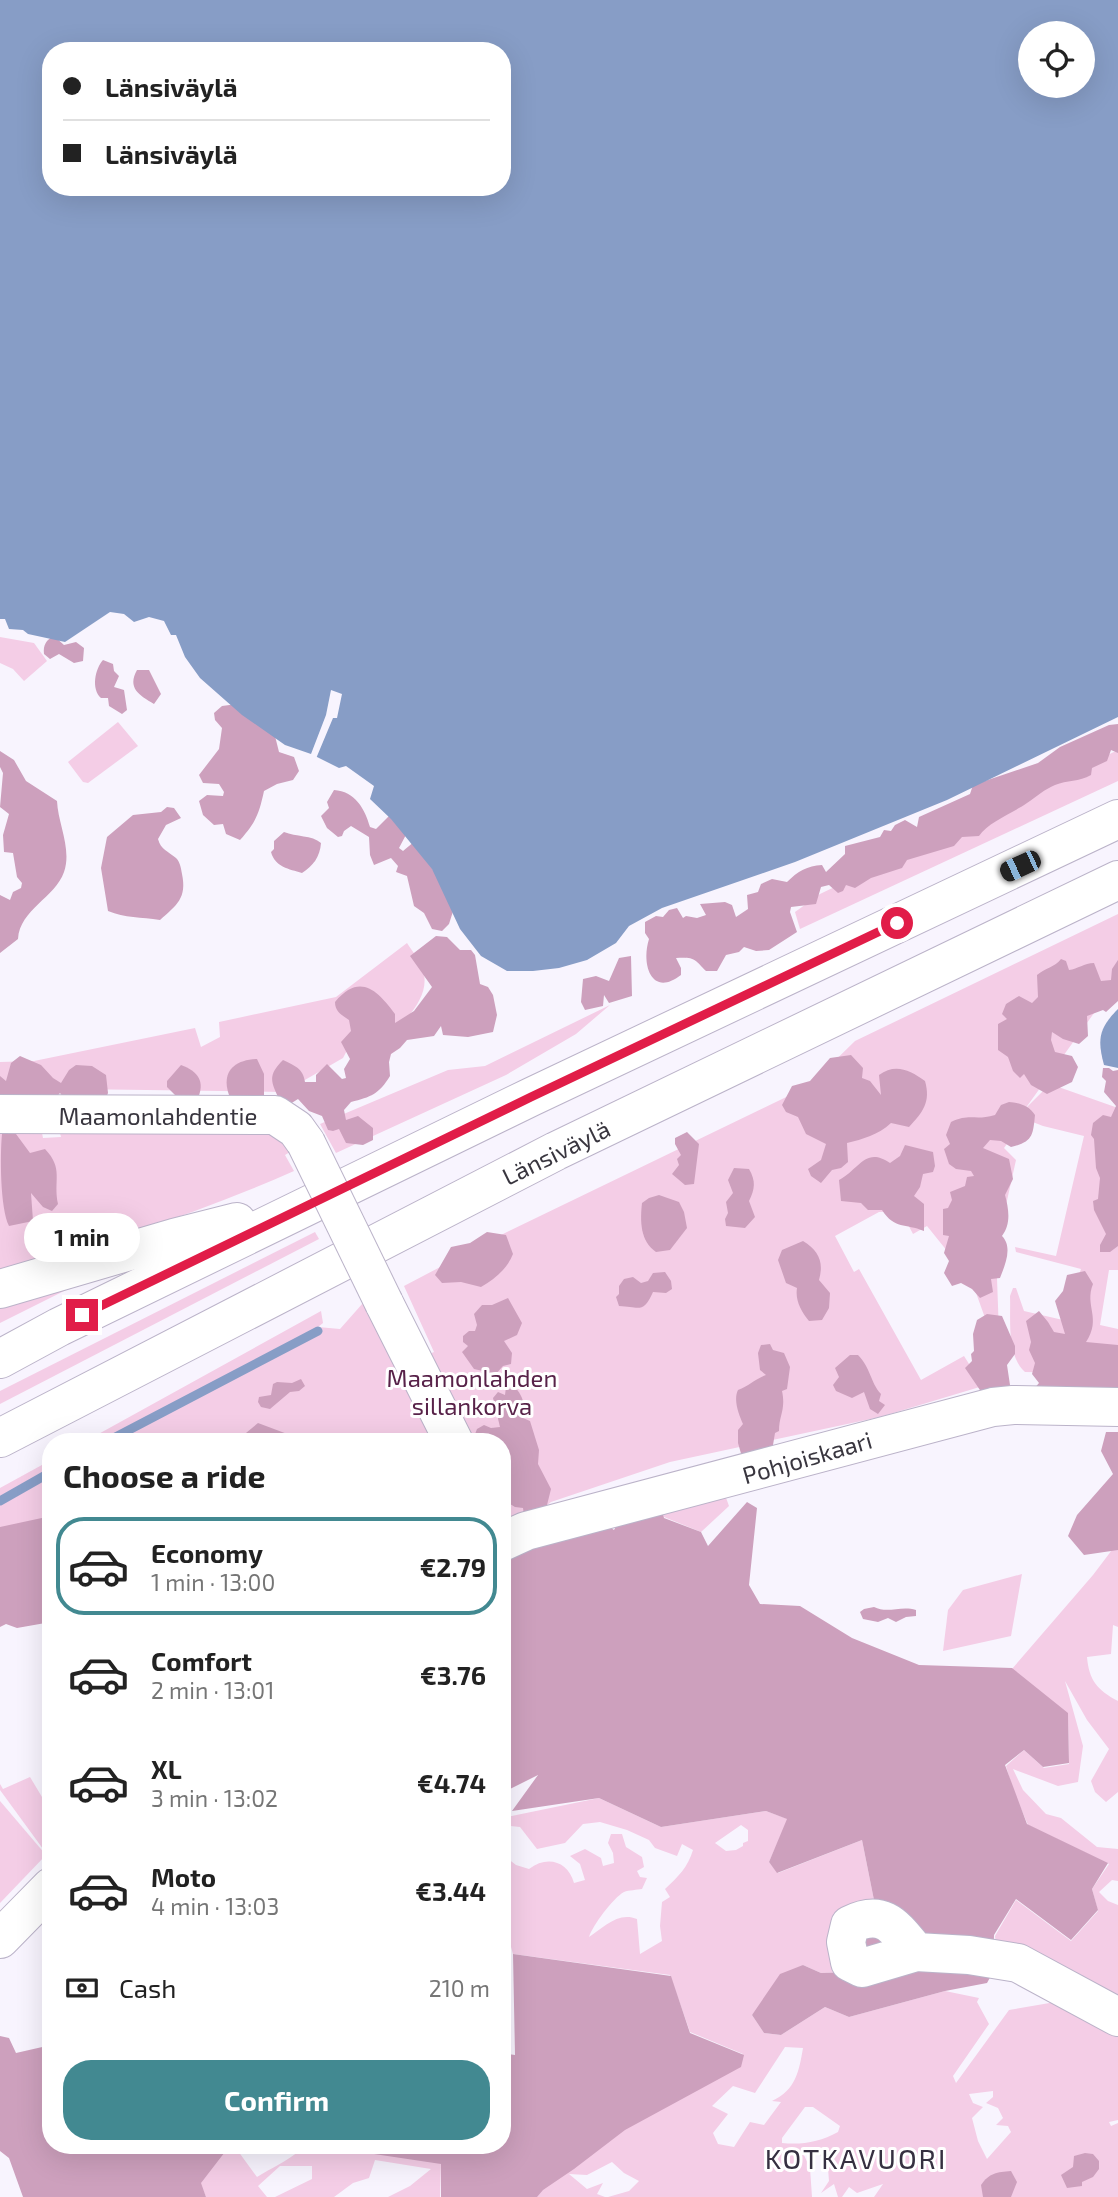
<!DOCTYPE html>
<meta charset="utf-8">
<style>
body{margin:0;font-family:"Exo 2",sans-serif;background:#f6f6f6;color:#222;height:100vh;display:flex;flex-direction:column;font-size:26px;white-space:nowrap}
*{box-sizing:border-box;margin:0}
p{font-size:23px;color:#767676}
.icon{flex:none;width:38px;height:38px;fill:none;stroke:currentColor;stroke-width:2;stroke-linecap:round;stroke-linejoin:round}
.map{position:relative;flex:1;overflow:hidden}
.drawer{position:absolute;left:42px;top:1433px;width:469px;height:721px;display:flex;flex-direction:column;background:#fff;border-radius:28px;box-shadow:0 7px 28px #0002}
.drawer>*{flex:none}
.top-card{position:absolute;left:42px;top:42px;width:469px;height:154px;border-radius:28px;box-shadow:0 7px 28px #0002;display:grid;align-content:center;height:154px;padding:0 21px;background:#fff}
.fabs{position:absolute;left:1018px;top:21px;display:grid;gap:14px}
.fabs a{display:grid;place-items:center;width:77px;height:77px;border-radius:50%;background:#fff;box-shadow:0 7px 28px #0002;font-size:35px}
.end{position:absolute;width:32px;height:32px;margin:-16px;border:9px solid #e11d48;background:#fff;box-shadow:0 0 0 4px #fff}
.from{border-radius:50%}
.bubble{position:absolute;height:49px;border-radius:24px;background:#fff;box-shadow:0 7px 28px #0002;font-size:23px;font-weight:700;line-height:49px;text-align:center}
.car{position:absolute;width:21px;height:42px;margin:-21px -10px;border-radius:9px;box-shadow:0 0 5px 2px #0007;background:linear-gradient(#222 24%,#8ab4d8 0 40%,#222 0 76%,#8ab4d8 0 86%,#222 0)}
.top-card b{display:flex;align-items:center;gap:24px;height:66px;font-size:26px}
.top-card b+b{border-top:2px solid #e0e0e0}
.top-card i{width:18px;height:18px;background:#222}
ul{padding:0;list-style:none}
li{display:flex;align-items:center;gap:21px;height:98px;margin:0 14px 10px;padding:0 7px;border:4px solid transparent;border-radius:28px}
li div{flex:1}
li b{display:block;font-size:26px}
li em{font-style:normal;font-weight:700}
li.active{border-color:#428991}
li>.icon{width:63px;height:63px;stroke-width:1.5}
h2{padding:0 21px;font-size:32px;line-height:84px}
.pay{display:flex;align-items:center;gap:18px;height:77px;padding:0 21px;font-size:26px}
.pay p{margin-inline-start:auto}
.action{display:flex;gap:14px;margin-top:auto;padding:14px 21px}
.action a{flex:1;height:80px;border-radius:28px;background:#428991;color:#fff;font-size:28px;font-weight:700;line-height:80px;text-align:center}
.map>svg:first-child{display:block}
</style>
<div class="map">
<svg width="1118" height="2197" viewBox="0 0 1118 2197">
<rect width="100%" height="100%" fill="#f8f4fe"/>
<g fill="#f4cde6" fill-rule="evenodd">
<polygon points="0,637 34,643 47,661 24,681 13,669 0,663"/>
<polygon points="118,722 138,746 88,783 83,782 68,762"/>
<polygon points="1118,750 1118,781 800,929 795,912 820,894"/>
<path d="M1118,914V993L1102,1002L1025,1109L1050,1084L1118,1108V1270H1109L1100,1325L1118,1329V1378L1073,1373L1025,1372C1006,1355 1011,1319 1010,1296L1013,1288H1016L1024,1311L1063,1320L1081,1269L1016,1252L1015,1247L1056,1256L1084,1136L1043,1126L1025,1119L1004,1148L1016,1160L996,1250L999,1334L989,1329L975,1290L960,1267L927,1226L913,1234L901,1211L879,1212L835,1236L854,1272L859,1269L921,1380L964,1356L983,1386L880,1417L670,1462L551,1502L502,1543V1442H84L321,1311L323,1323L318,1327L340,1329L363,1303L399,1367L434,1352L404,1286L503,1234L809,1086L855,1041Z"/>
<path d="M407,943C412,951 419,959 422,967C432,993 411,1014 395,1031L355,1035L343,1058L284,1092L0,1088V1062L34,1061L195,1028L201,1047L220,1037L219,1022L336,997Z"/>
<polygon points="610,1005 576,1034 506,1075 336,1153 320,1124 448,1070 485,1066"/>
<path d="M0,1128L42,1133L43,1138L61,1137L60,1133H271L284,1141L290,1152L285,1155L294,1171C197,1214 101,1244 0,1272Z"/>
<polygon points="315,1232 319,1239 0,1404 0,1391"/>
<polygon points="59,1282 66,1290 0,1323 0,1299"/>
<polygon points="51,1460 51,1521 0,1548 0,1488"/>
<polygon points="725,1495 729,1506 701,1532 664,1517 662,1510"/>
<path d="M1118,1542V1627L1113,1625L1111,1654L1087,1657C1089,1680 1097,1690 1118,1701V1792L1106,1802L1095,1792L1091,1781L1109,1749L1087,1720L1065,1681L1083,1746L1078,1782L1058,1786L1013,1769L1023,1790L1046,1814L1061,1818L1097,1847L1118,1849V1881L1112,1880L1099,1892L1108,1901L1118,1905V2010L997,1953L995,1936L1016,1900L1071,1941L1098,1911L1092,1889L1109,1864L1028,1825L1013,1790L1006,1766L1024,1750L1044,1768L1069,1764L1068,1714L1012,1669L1093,1575Z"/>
<polygon points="1022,1574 1011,1636 943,1651 948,1610 963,1590"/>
<polygon points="30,1777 51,1812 51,1849 46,1853 0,1790 0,1784 3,1789"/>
<path d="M599,1798L661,1827L766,1811L788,1819L769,1862L778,1873L862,1840L874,1900L852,1972L821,1973L803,1965L752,2015L764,2033L781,2035L825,2007L849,2017L945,1991L979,1998L977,2002L989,2024L953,2076L956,2083L1009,2010L1067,2000L1118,2021V2120L1109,2122L1111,2126L1118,2123V2197H874L883,2184L857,2193L849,2187L842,2197H838L834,2184L821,2193L829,2181L827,2156L821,2157L818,2150L811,2147L803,2153L810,2168L812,2197H608L629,2191L639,2181L624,2173L612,2162L587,2175L569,2174L587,2189L603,2183L597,2194L605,2197H536L542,2189L624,2129L743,2054L690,2032L670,1975L513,1954L502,1915V1854L516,1865L529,1869C547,1855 568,1861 574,1883L585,1880L580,1864L570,1856L585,1849L601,1858L603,1866L614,1863L613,1853L608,1843L611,1834H622L626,1847L642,1857L644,1867L637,1871L640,1877L647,1878L642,1889C637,1890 629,1890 624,1892C613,1898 593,1925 589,1937C603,1928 618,1911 637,1919L640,1954L662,1941L660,1926L662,1902L670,1897L665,1889C678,1877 688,1867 693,1850L682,1844L677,1856L655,1848L649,1840L627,1830L600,1822L583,1824L565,1843L537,1849L520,1827L502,1825V1818ZM741,1825L748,1830V1841L743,1843V1846L736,1850L726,1851L715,1843ZM785,2047L803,2048C799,2071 796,2090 772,2101L781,2102L764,2125L750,2122L734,2147L718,2144L713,2133L728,2114L712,2106L733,2086L755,2093ZM993,2091V2097L986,2103L998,2108L1003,2118L996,2125L1008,2126L1011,2132L987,2159L978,2141L972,2118L983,2107L973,2103L969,2094ZM805,2107H813L840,2126L838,2132C820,2142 802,2145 782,2143V2138Z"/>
<polygon points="0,1801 46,1855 0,1903"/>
<path d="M227,2146H249L238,2151L257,2177C271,2168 288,2161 300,2150L295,2146H341L441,2163L440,2197H388L410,2186L431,2169L375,2160L369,2178L353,2183L334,2197H275L312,2179V2166H280L258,2186L267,2197H206L200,2183Z"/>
</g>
<g fill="#cda0bd">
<path d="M54,636L64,645L76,642L84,648L83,661L74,663L59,654L50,659L44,654C43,645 46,640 54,636Z"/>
<path d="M103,660L113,664L114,671L119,676L114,687L124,690L127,710L122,714L109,706L108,698H101C91,689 95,669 103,660Z"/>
<path d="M137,670H149L161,694L154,704C139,695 127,688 137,670Z"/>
<path d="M237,704L274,732L279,752L294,757L299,771L293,780L277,784L264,791C259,814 256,822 240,840L226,834L223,824L214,825L203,815L199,801L207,795L223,796L224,792L219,784L203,783L199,775L219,749L222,728L215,720L214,713L222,706Z"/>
<path d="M1118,724V753L1111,750L1107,761L1092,768L1091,775C1079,782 1067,780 1055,785C1045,789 1036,797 1027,803C1013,813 988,822 979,836L962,837L954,846L907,860L902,868L871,878L855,888L846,885L843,891L838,893L829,885L821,887L816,904L791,907L790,912L797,932L769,950L756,951L744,947L739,952L726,955L717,971H706C694,959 695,957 676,958L681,968V975C651,998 641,964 649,939L645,933V922L656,916L663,917L669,910L677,908L683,918L686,916L697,918L706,915L700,904L725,902L732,905L736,917L748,909L747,895L758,892L761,884L772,879L787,882C798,871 807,866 822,865L826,872L845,854V846L880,837L884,830L891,831L895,825L905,820L917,827L919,817L970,794L973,785L1038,763L1060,747L1109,725Z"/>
<path d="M0,751L14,760L26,781L57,801C58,824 72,849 64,872C55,898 20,909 18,939L0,953V895L10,900L13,892L21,888L22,883L17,877L13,853L4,852L3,835L9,814L0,807L3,773L0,767Z"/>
<path d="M334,790C355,791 365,809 370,827L376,829L392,813L408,831L399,848L403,851L415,841L455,905L449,924L442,931L432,929L424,913L414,906L407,876L396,872L398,866L391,858L374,865L370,855L369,837L351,826L344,831L342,836L338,837L327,828L321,816L329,808L327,802Z"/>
<path d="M167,807L174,808L181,818L166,825L158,839C161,850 168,851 176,858C180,862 181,868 182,874C187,898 177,905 160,920C141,917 125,918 108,911L101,868L107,837L133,815L161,812Z"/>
<path d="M284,832C296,837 312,835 321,843C320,857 313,866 302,873C289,869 275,867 271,852L274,849V841Z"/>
<path d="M436,936L447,937L460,950H471L475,955L480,984L488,987L493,995L497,1015L493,1032L468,1037L443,1035L441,1026L434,1036L407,1040L400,1048L391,1054L389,1062L390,1076C379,1094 371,1097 351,1102L344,1110L346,1120L358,1116L373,1128V1140L363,1145L346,1143L339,1129L333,1131L328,1130L322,1116L309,1111L298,1099L290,1104L280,1101C271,1082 267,1076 283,1060C295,1066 303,1068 305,1082H316V1075L327,1064L342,1079L346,1078L344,1069L350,1059L341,1042L351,1031L349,1020C342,1015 335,1012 335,1002C360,972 378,991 395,1014V1023L414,1011L432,987L410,956Z"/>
<polygon points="631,956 632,996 609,1003 604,995 603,1006 585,1010 581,1002 583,979 596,976 609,981 619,958"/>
<path d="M1061,959L1066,961L1069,970C1078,969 1084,963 1094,963L1101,981L1111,980L1112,969L1118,960V1001L1106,1012L1103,1010L1087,1016L1088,1036L1079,1044L1063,1039L1052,1032L1051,1040L1055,1052L1072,1056L1078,1067L1072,1082L1047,1094L1031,1085L1024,1074L1020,1078L1013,1071L1008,1057L998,1050V1024L1007,1019L1002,1014L1006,1004L1019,996L1032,1003L1038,997L1037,975C1045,968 1055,967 1061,959Z"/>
<path d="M851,1055L863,1068L862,1078L870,1081L881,1095L879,1075C895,1063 910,1070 925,1081C931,1102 923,1112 909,1127L891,1123C878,1135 863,1139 847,1143L848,1162L841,1168L832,1170L821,1183L811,1176L808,1169L821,1160L826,1144L806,1134L798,1117L786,1112L782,1105L792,1086L810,1081L830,1058Z"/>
<polygon points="20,1056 41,1065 53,1078 61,1083 69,1070 76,1065 92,1066 106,1075 108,1093 104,1103 66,1101 60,1093 50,1104 0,1101 0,1076 6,1081 11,1063"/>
<path d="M257,1059L264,1074V1095L249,1104L231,1100C220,1076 230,1060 257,1059Z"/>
<path d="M181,1065C198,1071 206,1082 197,1100L181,1101L167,1087V1081Z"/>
<polygon points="1103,1068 1109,1068 1113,1071 1118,1070 1118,1246 1110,1252 1100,1252 1100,1245 1106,1234 1094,1210 1093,1201 1098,1199 1100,1178 1096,1168 1094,1139 1091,1135 1093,1123 1103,1115 1111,1117 1116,1106 1104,1092 1106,1081 1102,1077"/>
<path d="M1009,1102C1020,1103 1029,1105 1035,1115C1033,1135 1033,1142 1011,1147L1001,1141L990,1140L983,1148L1009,1159L1013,1179L1005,1195C1009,1210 1011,1224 1002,1236C1013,1247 1005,1265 1000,1278L991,1279L993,1292L980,1298L972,1289L961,1283L952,1286L944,1273L949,1261L944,1253L949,1236L943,1235V1209L948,1208L952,1200L950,1192L965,1186L967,1177L974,1176L971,1171L956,1169L949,1164L944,1149L950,1144L946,1135L951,1122C970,1113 975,1121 995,1115L1001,1105Z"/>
<polygon points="687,1132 699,1144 694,1184 685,1185 672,1174 679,1165 677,1159 681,1155 675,1144 675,1138"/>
<path d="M2,1134H16L30,1153L45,1149C64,1169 53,1180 58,1204L52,1211L43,1207L31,1193L33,1221L9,1226C0,1208 0,1154 2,1134Z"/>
<path d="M905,1145L933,1152L935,1166L933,1172L923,1174L920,1187L914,1196L924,1204V1231C905,1223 895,1230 882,1210H868L861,1203L841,1201L839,1180C859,1170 865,1146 890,1163L900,1156Z"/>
<path d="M734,1168L749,1169C756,1181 755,1189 749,1201L755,1217L745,1228L726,1226L725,1219L728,1213L726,1202L733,1193L728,1180Z"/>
<path d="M659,1195L679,1202L684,1212L687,1228L670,1250L656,1252C640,1241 640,1221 642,1203L649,1198Z"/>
<path d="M487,1232L506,1235L513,1254C507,1269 495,1279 481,1287L461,1282L442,1283L435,1275L451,1247L470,1243Z"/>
<path d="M803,1241C819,1251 824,1262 819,1280L830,1293L829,1308L822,1320L809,1321C801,1311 795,1300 797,1288L786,1283L778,1260L782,1250Z"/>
<path d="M1085,1271L1093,1284C1084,1306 1102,1318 1086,1342L1118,1345V1400L1032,1391L1039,1383L1032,1374L1035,1363L1029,1350L1031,1342L1026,1321L1039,1311L1048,1322L1054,1332L1065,1334L1055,1301L1063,1291L1067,1275Z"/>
<path d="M665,1272L671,1281L672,1289L666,1293L653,1292C643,1314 640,1307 619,1306L616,1297L619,1294V1286L624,1279L633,1277L641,1283L648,1281L653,1273Z"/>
<polygon points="508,1298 522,1323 517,1335 504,1341 512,1353 511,1364 503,1366 496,1374 474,1369 462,1352 468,1346 463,1342 463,1336 469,1331 475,1331 477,1325 474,1314 482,1305 492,1305"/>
<polygon points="987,1314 1002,1316 1015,1346 1015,1354 1007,1365 1010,1385 1006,1395 984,1396 965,1368 972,1361 971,1354 974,1351 973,1334 977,1320"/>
<path d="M770,1344L773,1350L784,1353L790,1367L787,1389L782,1391C786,1410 779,1415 779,1431L775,1433L772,1451L742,1457L738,1443V1430L743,1424C739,1415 733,1400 738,1390C749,1386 755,1379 766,1375L760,1370L758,1353L761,1345Z"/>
<path d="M850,1355H858C871,1368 870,1382 881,1394L879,1401L885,1405L878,1414L870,1409L864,1392L852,1398L836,1391L833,1385L839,1377L835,1368Z"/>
<polygon points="301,1379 305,1386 299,1391 290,1392 270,1409 261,1407 258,1402 259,1397 271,1395 273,1384 277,1382 292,1383"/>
<path d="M506,1387H515C524,1398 525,1404 523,1418L530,1421L539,1450L538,1464L551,1489L546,1509L524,1515L523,1508L515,1507L507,1502L502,1488V1442H472L477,1429L484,1425L491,1428L500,1427L493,1398L498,1392L505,1395Z"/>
<polygon points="258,1423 290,1435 292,1442 235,1442"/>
<polygon points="1106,1432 1118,1432 1118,1550 1084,1555 1068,1536 1077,1515 1113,1474 1101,1451"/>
<polygon points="747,1502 757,1508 749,1585 760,1604 800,1606 852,1638 919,1665 1012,1668 1068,1713 1069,1763 1043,1767 1024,1750 1005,1765 1027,1824 1108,1863 1092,1889 1098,1910 1071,1940 1016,1899 994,1935 993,1972 987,1983 945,1991 849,2017 825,2007 781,2035 764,2033 752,2015 780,1974 803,1965 821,1973 852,1972 874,1900 862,1840 777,1873 769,1862 787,1819 766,1811 661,1827 599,1798 512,1811 538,1775 502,1793 502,1546 601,1521 614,1530 627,1508 662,1510 664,1518 701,1532 708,1546"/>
<polygon points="51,1516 51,1622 17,1628 6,1624 0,1627 0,1527"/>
<path d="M874,1607C888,1614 901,1605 916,1610V1616L906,1617L896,1622L888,1618L878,1622L863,1619L860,1612L864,1609Z"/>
<polygon points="513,1954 671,1976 690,2033 744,2055 741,2067 625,2130 574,2169 543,2190 537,2197 441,2197 441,2164 354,2151 341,2146 502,2146 502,2053 515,2055"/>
<polygon points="0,2036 9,2038 16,2053 51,2045 51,2146 240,2146 228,2148 201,2183 206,2197 23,2197 9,2158 0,2151"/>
<polygon points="1085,2153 1093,2154 1099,2161 1099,2169 1093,2177 1082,2182 1082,2186 1067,2188 1061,2175 1073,2167 1074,2156"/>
<path d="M1011,2171L1017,2182L1011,2197H983L981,2185C989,2173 997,2172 1011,2171Z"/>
</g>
<g fill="#879dc6" fill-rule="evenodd">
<path d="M0,0H1118V717L947,800L795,862L662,908L629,926L616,943L587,960L559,968L533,971H507L481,956L460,929L432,869L391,819L370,799L374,786L346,766L339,768L311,754L285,745L242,715L200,678L185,657L176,635H171L164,621L149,617L134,622L124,614L110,612L65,642L28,634L23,630L9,629L5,619H0ZM1031,33H1083V86H1031ZM51,51H502V187H51Z"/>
<path d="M1118,1009V1068L1104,1065C1097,1039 1099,1028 1118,1009Z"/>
</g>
<polygon fill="#f8f4fe" points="331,690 342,694 337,718 333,718 315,761 310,758 311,754 326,715"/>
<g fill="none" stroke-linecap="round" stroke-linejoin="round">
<g stroke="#879dc6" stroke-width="9">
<polyline points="106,1442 318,1331"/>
<polyline points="0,1501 51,1472"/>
</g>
<g stroke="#bbb3c9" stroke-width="40">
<g id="minor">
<polyline points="0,1114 275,1115 296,1129 306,1143"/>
<polyline points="384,1303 454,1442"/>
<polyline points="502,1542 526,1531 993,1407 1013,1405 1118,1407"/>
<polyline points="0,1939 51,1887"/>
<path d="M916,1952C895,1927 884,1908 850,1925L846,1942L850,1962L862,1968L916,1952L969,1955L1018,1963L1118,2017"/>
</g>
</g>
<g stroke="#bbb3c9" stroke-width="40">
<g id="highway">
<polyline points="0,1289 174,1238 237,1222"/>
<polyline points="0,1359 59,1327 531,1097 1118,819"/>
<polyline points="0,1438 556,1151 1118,880"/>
</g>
</g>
<use href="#minor" stroke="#fff" stroke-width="38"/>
<use href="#highway" stroke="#fff" stroke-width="38"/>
<g stroke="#bbb3c9" stroke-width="40" stroke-linecap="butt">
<polyline id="minor-bridge" points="306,1143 384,1303"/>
</g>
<use href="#minor-bridge" stroke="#fff" stroke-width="38"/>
</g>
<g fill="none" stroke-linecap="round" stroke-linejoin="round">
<polyline stroke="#e11d48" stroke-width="9" points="82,1315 531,1097 897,923"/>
</g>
<g text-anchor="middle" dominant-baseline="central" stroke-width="6" stroke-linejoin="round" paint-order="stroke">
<g font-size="24" fill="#39363f" stroke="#fff">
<text x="158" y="1115">Maamonlahdentie</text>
<text transform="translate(556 1152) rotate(-26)">Länsiväylä</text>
<text transform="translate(807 1457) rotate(-16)">Pohjoiskaari</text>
</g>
<g font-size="24" fill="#582249" stroke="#fff">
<text x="472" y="1377">Maamonlahden<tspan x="472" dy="28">sillankorva</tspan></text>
</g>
<g font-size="28" letter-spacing="2" fill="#363041" stroke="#fff">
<text x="856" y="2158">KOTKAVUORI</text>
</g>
</g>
</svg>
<div class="fabs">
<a><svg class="icon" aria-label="locate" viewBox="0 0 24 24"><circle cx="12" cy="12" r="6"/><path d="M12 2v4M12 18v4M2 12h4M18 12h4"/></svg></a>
</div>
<i class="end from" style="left:897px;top:923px"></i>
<i class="end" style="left:82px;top:1315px"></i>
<div class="bubble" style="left:24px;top:1213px;width:116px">1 min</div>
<i class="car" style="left:1020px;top:866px;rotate:245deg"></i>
<div class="top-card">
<b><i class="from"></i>Länsiväylä</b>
<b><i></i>Länsiväylä</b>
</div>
<section class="drawer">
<h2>Choose a ride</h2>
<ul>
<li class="active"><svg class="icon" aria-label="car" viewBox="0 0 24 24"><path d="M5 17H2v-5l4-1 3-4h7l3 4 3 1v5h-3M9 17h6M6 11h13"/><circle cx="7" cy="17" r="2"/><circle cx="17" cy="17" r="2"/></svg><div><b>Economy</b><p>1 min · 13:00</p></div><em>€2.79</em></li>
<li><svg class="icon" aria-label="car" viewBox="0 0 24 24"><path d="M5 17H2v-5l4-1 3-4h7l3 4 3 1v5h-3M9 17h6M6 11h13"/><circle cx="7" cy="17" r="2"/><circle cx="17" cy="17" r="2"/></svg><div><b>Comfort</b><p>2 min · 13:01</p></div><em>€3.76</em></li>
<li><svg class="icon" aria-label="car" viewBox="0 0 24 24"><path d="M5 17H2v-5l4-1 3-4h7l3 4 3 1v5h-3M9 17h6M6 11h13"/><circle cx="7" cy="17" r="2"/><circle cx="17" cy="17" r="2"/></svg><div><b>XL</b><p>3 min · 13:02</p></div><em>€4.74</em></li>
<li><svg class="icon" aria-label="car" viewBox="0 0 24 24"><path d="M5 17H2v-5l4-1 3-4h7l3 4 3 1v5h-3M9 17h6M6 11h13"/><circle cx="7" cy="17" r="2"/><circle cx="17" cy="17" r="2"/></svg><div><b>Moto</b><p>4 min · 13:03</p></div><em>€3.44</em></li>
</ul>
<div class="pay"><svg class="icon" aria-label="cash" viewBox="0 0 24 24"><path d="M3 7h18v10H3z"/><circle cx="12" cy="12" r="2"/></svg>Cash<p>210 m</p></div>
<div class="action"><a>Confirm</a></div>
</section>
</div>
